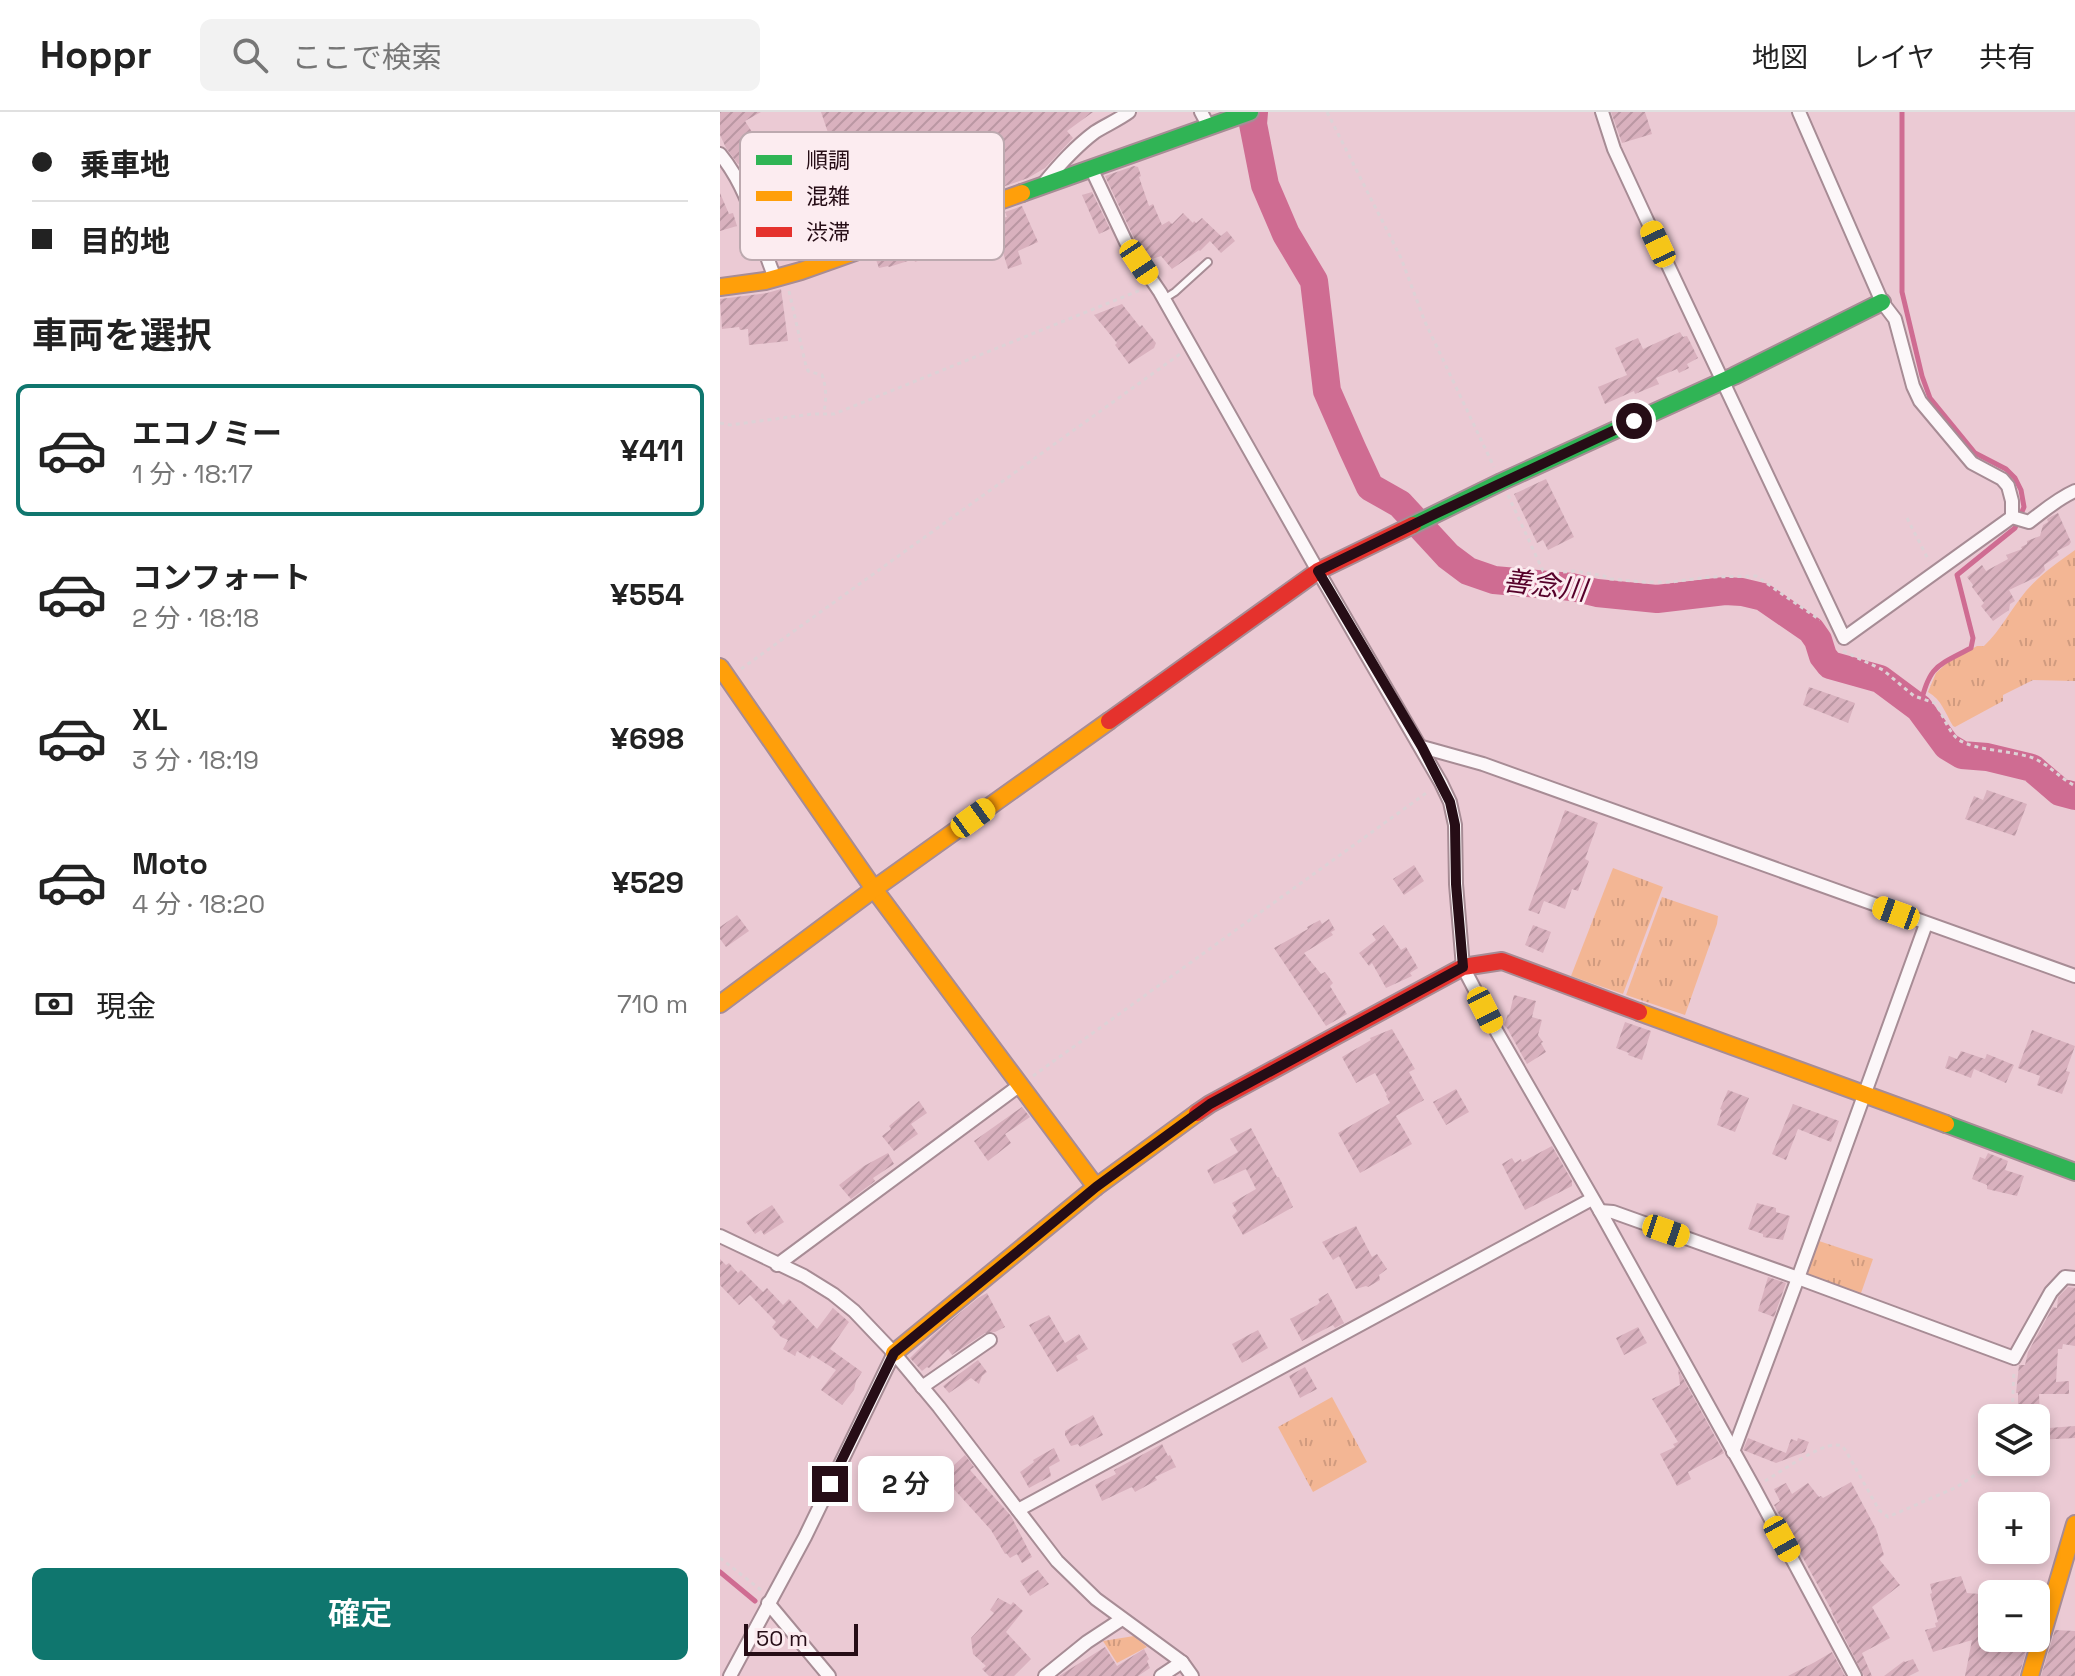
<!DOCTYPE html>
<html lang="ja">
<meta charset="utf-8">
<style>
body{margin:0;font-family:"Space Grotesk","Noto Sans JP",sans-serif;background:#f2f2f2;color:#222;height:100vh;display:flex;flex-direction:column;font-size:30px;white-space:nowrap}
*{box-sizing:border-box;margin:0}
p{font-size:26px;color:#767676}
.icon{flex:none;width:44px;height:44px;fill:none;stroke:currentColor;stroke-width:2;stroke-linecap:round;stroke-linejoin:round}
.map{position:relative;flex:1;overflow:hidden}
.panel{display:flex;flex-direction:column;background:#fff;width:720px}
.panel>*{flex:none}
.banner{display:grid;align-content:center;height:176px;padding:0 32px;background:#fff}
.fabs{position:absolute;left:1258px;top:1292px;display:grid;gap:16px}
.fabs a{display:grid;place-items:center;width:72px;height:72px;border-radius:12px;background:#fff;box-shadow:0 4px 12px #0003;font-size:40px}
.scale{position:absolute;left:24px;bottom:20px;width:114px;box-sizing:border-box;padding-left:8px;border:4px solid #260d16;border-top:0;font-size:22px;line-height:28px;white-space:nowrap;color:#260d16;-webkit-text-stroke:6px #fcecf0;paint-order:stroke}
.end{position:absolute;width:36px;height:36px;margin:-18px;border:10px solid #260d16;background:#fff;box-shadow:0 0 0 4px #fff}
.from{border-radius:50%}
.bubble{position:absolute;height:56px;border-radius:12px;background:#fff;box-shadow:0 4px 12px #0003;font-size:26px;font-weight:600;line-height:56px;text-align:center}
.car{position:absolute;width:24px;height:48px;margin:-24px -12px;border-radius:10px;box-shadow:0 0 6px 2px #0007;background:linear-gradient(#f5c518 24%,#345 0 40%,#f5c518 0 76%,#345 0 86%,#f5c518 0)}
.banner b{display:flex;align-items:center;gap:28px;height:76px;font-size:30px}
.banner b+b{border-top:2px solid #e0e0e0}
.banner i{width:20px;height:20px;background:#222}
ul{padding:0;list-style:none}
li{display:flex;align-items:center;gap:24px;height:132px;margin:0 16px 12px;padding:0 16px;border:4px solid transparent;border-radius:12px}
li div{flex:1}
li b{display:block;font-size:30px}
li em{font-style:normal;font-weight:600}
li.on{border-color:#0f766e}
li>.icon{width:72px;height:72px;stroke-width:1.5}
h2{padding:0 32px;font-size:36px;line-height:96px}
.pay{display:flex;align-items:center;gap:20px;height:88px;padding:0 32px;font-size:30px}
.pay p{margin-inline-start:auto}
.primary-button{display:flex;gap:16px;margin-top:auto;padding:16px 32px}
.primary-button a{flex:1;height:92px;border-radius:12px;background:#0f766e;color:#fff;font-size:32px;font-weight:600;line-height:92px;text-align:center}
header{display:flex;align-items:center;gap:48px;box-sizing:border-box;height:112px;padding:0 40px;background:#fff;border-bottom:2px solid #e0e0e0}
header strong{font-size:38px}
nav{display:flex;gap:44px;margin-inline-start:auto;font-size:28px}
.search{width:560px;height:72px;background:#f2f2f2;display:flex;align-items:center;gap:20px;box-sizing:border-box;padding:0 28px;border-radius:12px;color:#767676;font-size:30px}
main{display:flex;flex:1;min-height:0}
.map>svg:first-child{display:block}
</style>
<header>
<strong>Hoppr</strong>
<div class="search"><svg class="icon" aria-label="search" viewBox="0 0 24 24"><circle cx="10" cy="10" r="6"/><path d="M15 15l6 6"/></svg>ここで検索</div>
<nav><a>地図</a><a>レイヤ</a><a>共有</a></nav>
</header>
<main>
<section class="panel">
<div class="banner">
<b><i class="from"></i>乗車地</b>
<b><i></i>目的地</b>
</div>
<h2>車両を選択</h2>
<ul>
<li class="on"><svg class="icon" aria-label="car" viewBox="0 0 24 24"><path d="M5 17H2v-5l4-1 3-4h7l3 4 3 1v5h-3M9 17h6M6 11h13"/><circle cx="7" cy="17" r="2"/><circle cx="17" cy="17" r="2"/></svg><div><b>エコノミー</b><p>1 分 · 18:17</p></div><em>¥411</em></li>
<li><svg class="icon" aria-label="car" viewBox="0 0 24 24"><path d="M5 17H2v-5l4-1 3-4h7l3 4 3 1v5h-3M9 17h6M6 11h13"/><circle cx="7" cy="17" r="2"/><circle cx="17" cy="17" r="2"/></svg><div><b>コンフォート</b><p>2 分 · 18:18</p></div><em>¥554</em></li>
<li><svg class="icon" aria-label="car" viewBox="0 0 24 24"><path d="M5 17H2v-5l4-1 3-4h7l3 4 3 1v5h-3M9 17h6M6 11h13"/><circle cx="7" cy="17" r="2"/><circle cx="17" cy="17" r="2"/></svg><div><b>XL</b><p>3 分 · 18:19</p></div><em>¥698</em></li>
<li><svg class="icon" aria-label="car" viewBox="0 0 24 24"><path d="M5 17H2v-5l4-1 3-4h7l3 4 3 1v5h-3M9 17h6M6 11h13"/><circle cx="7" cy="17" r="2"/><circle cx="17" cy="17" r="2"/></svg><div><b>Moto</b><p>4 分 · 18:20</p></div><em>¥529</em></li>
</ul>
<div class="pay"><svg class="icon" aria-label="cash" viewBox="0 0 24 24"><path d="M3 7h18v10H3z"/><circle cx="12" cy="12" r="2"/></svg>現金<p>710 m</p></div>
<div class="primary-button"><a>確定</a></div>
</section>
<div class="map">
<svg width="1355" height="1564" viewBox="0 0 1355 1564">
<defs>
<pattern id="grass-tufts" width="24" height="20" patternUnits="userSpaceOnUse" patternTransform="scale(2)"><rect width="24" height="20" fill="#f3b694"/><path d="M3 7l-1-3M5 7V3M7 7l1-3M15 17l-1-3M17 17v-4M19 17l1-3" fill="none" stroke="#d09b7f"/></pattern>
<pattern id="building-hatch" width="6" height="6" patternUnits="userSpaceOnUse" patternTransform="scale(2)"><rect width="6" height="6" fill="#d9b1be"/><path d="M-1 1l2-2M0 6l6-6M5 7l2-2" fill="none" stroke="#ba97a3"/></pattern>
</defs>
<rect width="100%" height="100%" fill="#ebcad4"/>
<g fill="url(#grass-tufts)">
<path d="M1355,438V569L1313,568L1283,583V589L1235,615L1233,614C1225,601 1222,588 1208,580L1216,561L1227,551L1257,534H1264C1281,518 1291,497 1306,479C1320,463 1338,450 1355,438Z"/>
<polygon points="893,756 943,775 903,882 851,864"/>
<polygon points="942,785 998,804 997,812 965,903 906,883"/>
<polygon points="1096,1128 1153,1147 1140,1184 1087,1165 1084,1158"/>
<polygon points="612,1285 647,1350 593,1380 558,1315"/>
<polygon points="414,1524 427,1535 397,1551 383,1529"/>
</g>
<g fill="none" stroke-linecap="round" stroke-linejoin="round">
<g stroke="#cf6c92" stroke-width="5">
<path d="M1182,0V180L1202,264L1210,286L1255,341L1286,357L1295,366L1301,378L1304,395L1295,416L1237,463L1253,526L1251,536C1212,556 1211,554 1199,596"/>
<polyline points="0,1460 35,1489"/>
</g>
<polyline stroke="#cf6c92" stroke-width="28" points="534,0 533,12 545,73 566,122 594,169 607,279 632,336 650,375 680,392 728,444 748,459 774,468 852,475 877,481 937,487 1005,479 1022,480 1043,485 1091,518 1098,528 1103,544 1110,553 1160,567 1199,596 1227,634 1242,643 1267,645 1312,656 1340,680 1355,684"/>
</g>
<g fill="url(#building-hatch)">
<polygon points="0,0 41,0 25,9 44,39 42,40 47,39 58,62 63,59 74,80 49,93 48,89 38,92 30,74 49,68 35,43 18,52 6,36 0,23"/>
<polygon points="101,0 373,0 347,19 353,26 325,56 308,66 161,118 122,62"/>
<polygon points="891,0 925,0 932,22 902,31"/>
<polygon points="414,54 418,55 421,64 419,65 429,94 433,92 442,113 449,109 452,112 463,101 473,111 474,109 476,111 482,106 501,124 507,119 515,129 501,141 490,129 480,139 479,138 452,157 441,144 429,148 414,126 385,64"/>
<polygon points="372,80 390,117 379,122 362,83"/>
<polygon points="0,81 9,102 13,101 17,114 0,119"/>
<polygon points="302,94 318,130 298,139 302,152 288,157 281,134 255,142 252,132 245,135 249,122 247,113 262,108 287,105 285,100"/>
<polygon points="225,121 232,140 218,145 217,141 195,150 194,147 169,155 168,154 159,156 155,145"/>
<polygon points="61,177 68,229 29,233 28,217 20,218 19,215 2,217 0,187 47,181"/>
<polygon points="402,192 420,215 422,213 436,231 434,236 409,252 395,233 397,231 374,203"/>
<polygon points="960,220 963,225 967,224 978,246 967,252 969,256 959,261 957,257 936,266 939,272 915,282 914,279 885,292 878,275 907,263 895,236 918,226 923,237"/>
<polygon points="826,367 854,425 828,438 823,428 817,431 794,382"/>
<polygon points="1338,401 1351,430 1349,433 1337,439 1339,443 1324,453 1325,458 1319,464 1289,478 1295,489 1290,492 1289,498 1273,509 1261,494 1264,491 1252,475 1253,473 1247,465 1262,453 1266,459 1288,447 1286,443 1302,437 1301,435 1307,432 1307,429 1320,424 1323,413 1328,410 1327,407 1332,404"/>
<polygon points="1089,575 1135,591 1128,611 1083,593"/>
<polygon points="1267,678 1307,692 1295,724 1245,707 1254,684 1263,688"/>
<polygon points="845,698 878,711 865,747 869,749 858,779 852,777 845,797 824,789 819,802 808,798"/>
<polygon points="694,753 704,769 684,783 673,767"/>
<polygon points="17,803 29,819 6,835 0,827 0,815"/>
<polygon points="609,807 615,818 611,820 613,823 584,841 601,862 605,860 613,871 610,874 627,902 606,914 554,836 588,817 587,815 600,808 602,812"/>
<polygon points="664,813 681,838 686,835 698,856 690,861 692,864 666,876 652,851 649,854 639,841 656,828 652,822"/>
<polygon points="813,813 831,820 823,841 805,833"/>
<polygon points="794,883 816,889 812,905 822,908 818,923 823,930 821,931 826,940 807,952 787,916 784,913 788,902 789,903"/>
<polygon points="905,910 931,919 922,948 908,943 909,941 896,936"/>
<polygon points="672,917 695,957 689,960 704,988 676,1004 692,1032 640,1061 618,1021 670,991 666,984 667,983 655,961 636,971 622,945 651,928 650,926"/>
<polygon points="1312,918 1355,934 1346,959 1350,960 1342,982 1317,973 1320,964 1298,956"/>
<polygon points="1241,939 1265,947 1267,942 1294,953 1286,971 1254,957 1251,966 1225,956 1229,944 1237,947"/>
<polygon points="736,977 749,1000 726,1013 713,990"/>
<polygon points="1008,978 1029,986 1015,1020 997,1013 1002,998 1000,997"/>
<polygon points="199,989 207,1001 191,1012 198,1022 174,1039 162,1024 171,1017 169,1014"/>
<polygon points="1073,992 1119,1009 1111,1030 1078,1017 1066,1048 1052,1042"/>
<polygon points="302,995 310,1005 285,1022 291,1031 268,1049 254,1029"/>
<polygon points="531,1016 557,1065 559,1065 573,1095 523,1123 512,1104 517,1099 512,1091 536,1077 526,1057 494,1072 487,1058 518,1040 510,1027"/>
<polygon points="832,1034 852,1069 852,1074 805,1098 782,1052 792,1046 795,1051 801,1047 802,1050"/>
<polygon points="168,1041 174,1052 153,1066 155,1069 131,1087 119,1073 144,1054"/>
<polygon points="1268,1041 1288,1049 1285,1058 1304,1064 1297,1084 1267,1077 1267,1073 1252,1067 1260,1045 1265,1047"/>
<polygon points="1037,1091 1056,1096 1056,1100 1070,1104 1063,1128 1043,1125 1043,1122 1028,1117"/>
<polygon points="52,1093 64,1110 44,1123 41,1118 35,1122 26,1110"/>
<polygon points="636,1114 652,1145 657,1142 667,1157 659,1163 660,1168 648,1175 646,1174 636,1177 619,1144 613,1148 602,1130"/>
<polygon points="0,1147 6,1153 9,1151 18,1161 21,1158 43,1180 47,1176 63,1193 69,1187 97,1217 113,1196 129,1210 110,1237 142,1260 136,1269 134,1278 122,1293 101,1278 116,1258 92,1243 90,1247 77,1239 75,1244 63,1237 68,1228 61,1225 52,1215 56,1210 30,1183 19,1193 0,1173"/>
<polygon points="1048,1165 1066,1171 1054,1205 1038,1199"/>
<polygon points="1348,1175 1355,1176 1355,1234 1343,1232 1342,1237 1338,1237 1336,1270 1349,1269 1349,1282 1319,1282 1320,1306 1298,1306 1298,1281 1296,1281 1299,1253 1305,1253 1308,1240 1333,1195 1337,1196 1338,1185"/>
<polygon points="267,1181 285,1215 275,1220 265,1221 232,1243 228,1237 209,1256 207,1255 202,1259 190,1246 213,1223 258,1186"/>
<polygon points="608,1181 624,1211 615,1216 613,1213 582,1229 570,1207 597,1193 600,1190 598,1187"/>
<polygon points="329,1203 345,1231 359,1222 368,1237 356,1244 358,1248 337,1260 309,1213"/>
<polygon points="918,1215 927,1231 904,1243 896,1226"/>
<polygon points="538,1218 548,1236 522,1251 512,1232"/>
<polygon points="258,1248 267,1260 262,1264 259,1272 251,1266 229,1281 223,1274"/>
<polygon points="585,1255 597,1277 580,1286 569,1264"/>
<polygon points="958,1257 1004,1341 968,1360 971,1367 957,1374 940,1342 955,1335 953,1332 958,1330 932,1287 960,1273"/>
<polygon points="373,1303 383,1323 360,1335 358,1332 351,1334 345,1323 345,1319"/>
<polygon points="1355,1314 1355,1326 1316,1328 1316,1317"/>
<polygon points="1028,1326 1066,1341 1071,1327 1077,1329 1078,1326 1089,1330 1085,1340 1056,1351 1023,1338"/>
<polygon points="442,1332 448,1344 450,1343 456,1355 435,1365 437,1368 415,1380 412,1375 382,1389 375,1373 396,1362 394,1358"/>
<polygon points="334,1336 340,1349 329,1355 331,1364 309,1376 300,1360 314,1350 313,1348"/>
<polygon points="245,1343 254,1355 250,1358 291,1404 312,1445 302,1451 297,1442 290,1446 286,1441 285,1442 271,1418 222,1364"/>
<polygon points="1131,1370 1156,1417 1164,1443 1159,1447 1180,1473 1152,1495 1170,1526 1142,1541 1152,1564 1144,1564 1111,1499 1112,1499 1054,1393 1060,1389 1054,1377 1066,1371 1072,1382 1088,1371 1099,1385 1101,1384 1103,1386"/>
<polygon points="318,1458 329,1472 310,1484 300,1469"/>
<polygon points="1241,1464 1247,1481 1272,1483 1272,1526 1310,1526 1299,1564 1245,1564 1252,1528 1213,1540 1205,1518 1216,1515 1215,1511 1218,1510 1210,1482 1212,1481 1210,1472"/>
<polygon points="278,1486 291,1493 293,1490 303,1499 286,1520 311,1547 294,1564 269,1564 262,1557 266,1554 253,1542 251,1526 274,1501 270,1498"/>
<polygon points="1335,1518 1355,1519 1355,1564 1321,1564"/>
<polygon points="385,1535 397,1554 424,1537 429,1547 427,1549 430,1556 418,1564 339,1564"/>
<polygon points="1112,1540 1125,1564 1068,1564 1095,1550"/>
<polygon points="1193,1547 1199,1559 1189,1564 1164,1564 1184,1549 1185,1550"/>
</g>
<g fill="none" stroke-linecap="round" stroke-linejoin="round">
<g stroke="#a78c95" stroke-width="10">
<polyline id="lane" points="444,187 455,180 488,150"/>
</g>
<g stroke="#a78c95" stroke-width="16">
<g id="street">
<polyline points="481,0 489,15"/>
<path d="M882,0L894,37L938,132L1124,526L1292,405L1309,410C1325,398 1337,387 1355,379"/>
<polyline points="1079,0 1162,190 1175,207 1193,274 1200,289 1252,351 1282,367 1288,374 1292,389 1292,405"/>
<path d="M0,42C31,80 37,123 55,166"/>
<polyline points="371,56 406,130 440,180 598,459 721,671 730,690 735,713 736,772 743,855 777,920 880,1099 1034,1376 1135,1564"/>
<path d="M324,71C340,52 355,35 375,20C386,13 398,8 409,0"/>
<polyline points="702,635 763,652 1355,864"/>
<polyline points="880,1099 893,1100 1078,1166 1294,1246 1331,1180 1345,1165 1355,1166"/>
<polyline points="0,1124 84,1164 113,1182 134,1199 174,1241 219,1295 337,1449 376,1487 462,1550 472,1564"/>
<polyline points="57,1153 300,973"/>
<polyline points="202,1275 270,1228"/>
<polyline points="1013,1340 1078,1166 1206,812"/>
<polyline points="298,1398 872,1087"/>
<polyline points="48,1491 109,1564"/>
<polyline points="10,1564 85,1425 174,1241"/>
<polyline points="325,1564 367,1530 402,1507"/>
<polyline points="441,1564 462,1550"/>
</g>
</g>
<g stroke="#a78c95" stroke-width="20">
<g id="fast">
<polyline points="302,81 530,0"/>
<polyline points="693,413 781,370 1014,264 1162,190"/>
<polyline points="1226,1012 1355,1060"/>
</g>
</g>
<g stroke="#a78c95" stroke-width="20">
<g id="slow">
<polyline points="0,175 45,169 81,159 302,81"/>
<polyline points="0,555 154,777 376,1075"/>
<polyline points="0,892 154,777 389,609"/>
<polyline points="919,900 1226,1012"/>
<polyline points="174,1241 376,1075 477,1001"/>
<polyline points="1310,1564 1355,1412"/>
</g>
</g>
<g stroke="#a78c95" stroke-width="20">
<g id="jam">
<polyline points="389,609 598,459 693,413"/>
<polyline points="477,1001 490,992 743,855 782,849 919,900"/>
</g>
</g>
<g stroke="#ddd2d6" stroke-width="3" stroke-dasharray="4 4" stroke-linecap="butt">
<polyline points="607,0 681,146 705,210 774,355"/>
<path d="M69,179L86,254L88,259L102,263C107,277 106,287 104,301"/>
<polyline points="0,311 10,313 92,302 114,302 423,177"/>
<polyline points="788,383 823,459 833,461 855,459 884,464 890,467 924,470 951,470 989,465 1036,464 1100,508"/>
<polyline points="1187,406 1209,449"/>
<path d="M1123,539L1163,558L1194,584L1215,591C1223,602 1228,620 1239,628C1257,639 1290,638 1313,646C1328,652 1340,666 1355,674"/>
<polyline points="21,557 460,242"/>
<polyline points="313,964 709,679"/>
<polyline points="1292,1306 1294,1258"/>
<path d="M1045,1369C1060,1360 1099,1333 1115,1333C1122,1333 1122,1334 1126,1339L1159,1398L1168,1405L1237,1375L1274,1350"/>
<polyline points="0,1446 41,1478"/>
</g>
<use href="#lane" stroke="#fcf7f9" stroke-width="6"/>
<use href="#street" stroke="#fcf7f9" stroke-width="12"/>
<use href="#fast" stroke="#30b455" stroke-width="16"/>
<use href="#slow" stroke="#ff9f0a" stroke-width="16"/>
<use href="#jam" stroke="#e5322d" stroke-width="16"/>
</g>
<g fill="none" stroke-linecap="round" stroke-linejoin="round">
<polyline stroke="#260d16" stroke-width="10" points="110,1372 174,1241 307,1132 376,1075 490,992 743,855 736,772 735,713 730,690 702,635 598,459 715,402 914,309"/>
</g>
<g text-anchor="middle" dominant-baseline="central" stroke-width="6" stroke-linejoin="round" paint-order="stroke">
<g font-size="28" font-style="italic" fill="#56012a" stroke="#fcecf0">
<text transform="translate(825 473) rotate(7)">善念川</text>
</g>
</g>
<rect x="20" y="20" width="264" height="128" rx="12" fill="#fcecf0" stroke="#bca9af" stroke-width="2"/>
<rect x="36" y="43" width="36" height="10" fill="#30b455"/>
<rect x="36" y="79" width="36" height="10" fill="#ff9f0a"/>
<rect x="36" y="115" width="36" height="10" fill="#e5322d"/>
<g font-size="22" fill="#260d16">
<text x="86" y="56">順調</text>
<text x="86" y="92">混雑</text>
<text x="86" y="128">渋滞</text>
</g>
</svg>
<div class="fabs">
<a><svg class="icon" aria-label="layers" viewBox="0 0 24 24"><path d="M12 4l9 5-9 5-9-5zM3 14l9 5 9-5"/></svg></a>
<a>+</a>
<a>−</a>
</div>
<div class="scale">50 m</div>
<i class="end from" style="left:914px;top:309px"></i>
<i class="end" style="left:110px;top:1372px"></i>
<div class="bubble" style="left:138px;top:1344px;width:96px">2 分</div>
<i class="car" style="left:938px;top:132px;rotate:335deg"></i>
<i class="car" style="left:419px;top:150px;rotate:146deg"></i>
<i class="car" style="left:253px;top:706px;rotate:54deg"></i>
<i class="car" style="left:1176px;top:801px;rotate:290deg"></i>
<i class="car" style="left:765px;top:898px;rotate:153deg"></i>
<i class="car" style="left:946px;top:1119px;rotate:109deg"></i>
<i class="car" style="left:1062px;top:1427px;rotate:151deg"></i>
</div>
</main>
